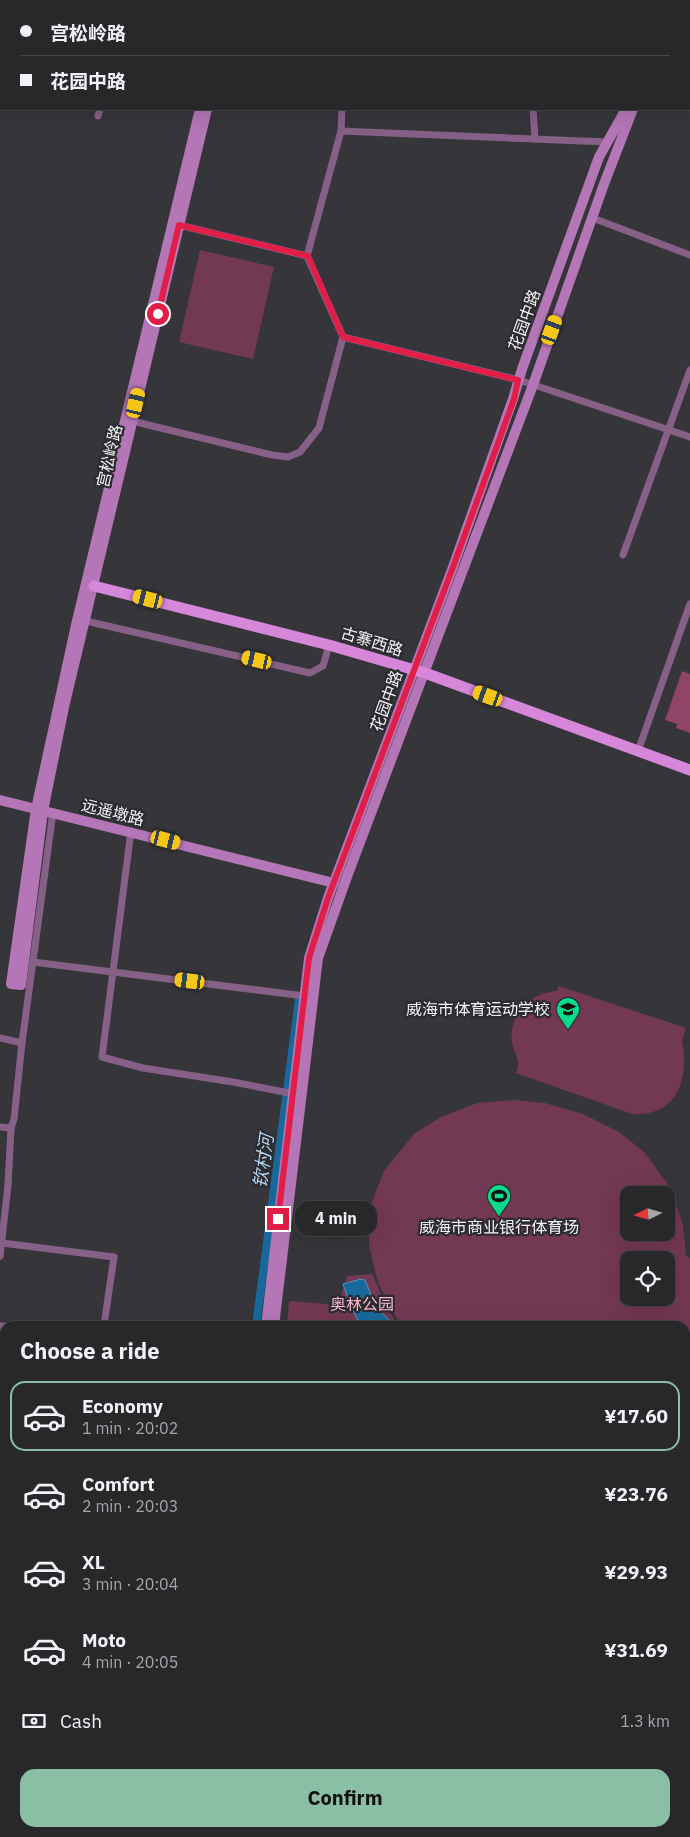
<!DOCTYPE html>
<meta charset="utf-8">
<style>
body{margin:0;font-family:"IBM Plex Sans","Noto Sans SC",sans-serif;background:#303033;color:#f1f3f6;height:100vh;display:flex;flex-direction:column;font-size:19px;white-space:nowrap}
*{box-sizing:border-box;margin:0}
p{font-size:16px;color:#a5a6a9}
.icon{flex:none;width:28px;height:28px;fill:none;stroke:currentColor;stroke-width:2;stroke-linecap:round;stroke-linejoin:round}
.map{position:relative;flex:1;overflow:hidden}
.sheet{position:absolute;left:0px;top:1321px;width:690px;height:516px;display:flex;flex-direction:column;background:#28282b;border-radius:15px 15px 0 0;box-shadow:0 5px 20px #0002,0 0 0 1px #444447}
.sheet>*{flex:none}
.banner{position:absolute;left:0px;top:0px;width:690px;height:110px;box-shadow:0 5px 20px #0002,0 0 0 1px #444447;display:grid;align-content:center;height:110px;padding:0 20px;background:#28282b}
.needle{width:32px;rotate:265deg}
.controls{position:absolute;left:620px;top:1186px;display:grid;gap:10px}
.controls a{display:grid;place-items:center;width:55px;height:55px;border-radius:10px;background:#28282b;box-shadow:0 5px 20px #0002,0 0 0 1px #444447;font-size:25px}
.end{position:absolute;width:22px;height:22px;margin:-11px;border:6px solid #e11d48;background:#fff;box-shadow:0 0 0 2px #fff}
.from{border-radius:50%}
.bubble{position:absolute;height:35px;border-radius:15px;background:#28282b;box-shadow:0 5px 20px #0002,0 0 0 1px #444447;font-size:16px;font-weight:700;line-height:35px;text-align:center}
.car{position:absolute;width:15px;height:30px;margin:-15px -8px;border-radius:6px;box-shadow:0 0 4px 1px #0007;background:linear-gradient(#f5c518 24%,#345 0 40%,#f5c518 0 76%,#345 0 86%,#f5c518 0)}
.banner b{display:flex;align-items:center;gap:18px;height:48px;font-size:19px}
.banner b+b{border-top:1px solid #444447}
.banner i{width:12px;height:12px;background:#f1f3f6}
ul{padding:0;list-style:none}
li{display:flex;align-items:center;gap:15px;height:70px;margin:0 10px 8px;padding:0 10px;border:2px solid transparent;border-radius:15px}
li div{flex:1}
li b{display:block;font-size:19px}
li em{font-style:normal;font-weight:700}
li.current{border-color:#8abfa5}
li>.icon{width:45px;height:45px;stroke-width:1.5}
h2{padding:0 20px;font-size:22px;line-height:60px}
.pay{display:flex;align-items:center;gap:12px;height:55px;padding:0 20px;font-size:19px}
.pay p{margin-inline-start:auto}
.cta{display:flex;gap:10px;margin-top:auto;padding:10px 20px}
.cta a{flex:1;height:58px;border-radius:15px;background:#8abfa5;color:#111;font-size:20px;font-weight:700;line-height:58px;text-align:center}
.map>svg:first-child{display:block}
</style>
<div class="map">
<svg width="690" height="1837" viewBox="0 0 690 1837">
<rect width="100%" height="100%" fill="#363539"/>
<g fill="#733852" fill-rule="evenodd">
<polygon points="200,250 274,267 253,359 179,342"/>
<path d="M559,986L686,1028L682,1040C690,1080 676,1117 632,1114L516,1073C521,1058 515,1058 512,1043C508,1014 530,993 557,991Z"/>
<path d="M514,1100L545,1103L583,1114L619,1132L644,1152L669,1186L683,1224L686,1256L690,1258V1345L685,1344V1326H401L378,1283L369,1245V1210L384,1171L414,1134L441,1117L477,1103ZM629,1195H666V1232H629ZM629,1260H666V1298H629Z"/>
<polygon points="372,1274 388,1309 398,1326 287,1326 289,1301 338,1305 347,1276"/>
<polygon points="111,1833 111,1832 555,1833 551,1837 110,1837"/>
</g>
<polygon fill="#904466" points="682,671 690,674 690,733 676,728 677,724 665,720"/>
<polygon fill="#17699b" stroke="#5992b6" points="361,1279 365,1280 373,1300 379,1310 395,1326 361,1326 351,1307 343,1284"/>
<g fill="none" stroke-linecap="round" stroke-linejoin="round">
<g stroke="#17699b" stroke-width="8">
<polyline points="256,1326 299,999"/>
<polyline points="98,1837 100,1832"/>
</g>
<g stroke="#876088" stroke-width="7">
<polyline points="114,0 115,1"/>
<polyline points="527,0 527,1"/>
<polyline points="348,1 348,0"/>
<polyline points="689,81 690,81"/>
<polyline points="342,109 341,131 607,142"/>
<polyline points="533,109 535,139"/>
<polyline points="98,116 100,109"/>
<polyline points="598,220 690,255"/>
<polyline points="179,225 307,256 343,337 519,380 690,437"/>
<polyline points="307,256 341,131"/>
<polyline points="132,421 272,455 288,457 300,452 319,428 343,337"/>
<polyline points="623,555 690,370"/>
<polyline points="86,621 310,673 323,666 329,645"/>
<polyline points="638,751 690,604"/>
<polyline points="131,831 102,1057 143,1068 233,1082 294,1094"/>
<polyline points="33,962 305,996"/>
<polyline points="0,1038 22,1043"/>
<polyline points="0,1127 11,1128"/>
<polyline points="2,1243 114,1257 104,1325"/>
<polyline points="0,1256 8,1185 11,1128 14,1119 22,1043 53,812"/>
<polyline points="0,1326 5,1326"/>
<polyline points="102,1326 104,1325 117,1326"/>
</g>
<g stroke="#b476b6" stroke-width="10">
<polyline points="225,1 226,0"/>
<polyline points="233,1 233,0"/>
<polyline points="689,30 690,28"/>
<polyline points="689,41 690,40"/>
<polyline points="200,109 76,625 36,809 11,984 21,985 43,811 64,707 207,109"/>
<polyline points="0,800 334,883"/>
<polyline points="266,1326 309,958 328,898 453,567 513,399 522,369 599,157 626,109"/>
<polyline points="274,1326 318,958 348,874 533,385 604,184 633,109"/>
<polyline points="0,1497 5,1498"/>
<polyline points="685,1747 690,1751"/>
<polyline points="685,1765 690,1766"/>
</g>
<g stroke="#d787d9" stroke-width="11">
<polyline points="94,586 329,645 425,673 690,770"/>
<polyline points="685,1667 690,1654"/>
<polyline points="685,1718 690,1704"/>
<polyline points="585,1837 588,1832"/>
<polyline points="604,1837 607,1832"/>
</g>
</g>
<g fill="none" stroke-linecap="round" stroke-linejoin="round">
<polyline stroke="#e11d48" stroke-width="6" points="158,314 179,225 308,256 343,337 518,380 514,399 453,567 328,898 309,958 278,1219"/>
</g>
<defs>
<g id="university-pin" transform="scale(1.25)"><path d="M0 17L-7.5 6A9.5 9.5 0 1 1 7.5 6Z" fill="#05d98b" stroke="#2c2b2f"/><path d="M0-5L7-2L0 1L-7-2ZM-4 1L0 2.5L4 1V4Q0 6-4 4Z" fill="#111"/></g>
<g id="stadium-pin" transform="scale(1.25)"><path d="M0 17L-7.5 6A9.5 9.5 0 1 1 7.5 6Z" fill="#05d98b" stroke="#2c2b2f"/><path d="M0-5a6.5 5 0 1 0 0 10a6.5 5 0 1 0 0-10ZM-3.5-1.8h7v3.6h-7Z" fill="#111"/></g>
</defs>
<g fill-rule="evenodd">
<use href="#university-pin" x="568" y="1009"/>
<use href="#stadium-pin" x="499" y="1196"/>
</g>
<g text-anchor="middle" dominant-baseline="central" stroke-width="4.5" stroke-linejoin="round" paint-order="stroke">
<g font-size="16" fill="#f2f1f4" stroke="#2c2b2f">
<text transform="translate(524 320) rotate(-70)">花园中路</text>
<text transform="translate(109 456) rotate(-77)">宫松岭路</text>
<text transform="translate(372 641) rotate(17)">古寨西路</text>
<text transform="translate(386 701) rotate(-70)">花园中路</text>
<text transform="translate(113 812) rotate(14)">远遥墩路</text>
</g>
<g font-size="16" fill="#f2f1f4" stroke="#2c2b2f" text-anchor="end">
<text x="550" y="1009">威海市体育运动学校</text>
<text x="499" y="1227" text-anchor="middle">威海市商业银行体育场</text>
</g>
<g font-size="16" fill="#fab7d1" stroke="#2c2b2f">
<text x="362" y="1304">奥林公园</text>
</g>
<g font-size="18" font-style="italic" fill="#b1d5f2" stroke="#2c2b2f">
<text transform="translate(263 1161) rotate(-82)">钦村河</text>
</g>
</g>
</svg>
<div class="controls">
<a><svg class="needle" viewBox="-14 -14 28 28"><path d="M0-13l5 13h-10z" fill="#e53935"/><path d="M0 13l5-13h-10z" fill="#a5a6a9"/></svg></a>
<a><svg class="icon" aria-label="locate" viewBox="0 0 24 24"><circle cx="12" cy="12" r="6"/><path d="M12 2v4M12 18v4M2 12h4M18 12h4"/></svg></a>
</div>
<i class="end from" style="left:158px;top:314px"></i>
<i class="end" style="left:278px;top:1219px"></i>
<div class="bubble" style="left:295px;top:1201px;width:82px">4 min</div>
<i class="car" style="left:552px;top:330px;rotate:20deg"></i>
<i class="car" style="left:136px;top:403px;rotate:13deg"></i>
<i class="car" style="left:148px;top:599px;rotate:284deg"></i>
<i class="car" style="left:257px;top:660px;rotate:283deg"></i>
<i class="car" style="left:488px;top:696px;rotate:290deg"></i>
<i class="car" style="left:166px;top:840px;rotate:104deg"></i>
<i class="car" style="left:190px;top:981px;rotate:277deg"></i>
<div class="banner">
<b><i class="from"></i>宫松岭路</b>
<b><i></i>花园中路</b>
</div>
<section class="sheet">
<h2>Choose a ride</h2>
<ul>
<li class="current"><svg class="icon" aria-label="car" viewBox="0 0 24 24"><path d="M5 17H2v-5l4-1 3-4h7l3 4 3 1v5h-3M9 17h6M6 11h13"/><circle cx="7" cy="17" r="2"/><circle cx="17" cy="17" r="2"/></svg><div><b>Economy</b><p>1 min · 20:02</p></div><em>¥17.60</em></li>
<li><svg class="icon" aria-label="car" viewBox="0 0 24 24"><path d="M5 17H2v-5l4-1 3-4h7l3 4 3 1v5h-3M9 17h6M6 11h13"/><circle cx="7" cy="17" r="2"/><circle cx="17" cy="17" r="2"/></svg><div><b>Comfort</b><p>2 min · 20:03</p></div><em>¥23.76</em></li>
<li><svg class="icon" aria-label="car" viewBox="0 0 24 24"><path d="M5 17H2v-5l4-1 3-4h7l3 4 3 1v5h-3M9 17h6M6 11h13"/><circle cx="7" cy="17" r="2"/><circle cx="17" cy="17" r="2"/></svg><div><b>XL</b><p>3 min · 20:04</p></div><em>¥29.93</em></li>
<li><svg class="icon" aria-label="car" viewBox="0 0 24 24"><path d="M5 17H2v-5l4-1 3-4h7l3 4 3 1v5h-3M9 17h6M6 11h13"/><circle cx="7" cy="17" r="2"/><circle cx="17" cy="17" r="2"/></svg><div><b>Moto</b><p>4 min · 20:05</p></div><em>¥31.69</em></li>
</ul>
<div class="pay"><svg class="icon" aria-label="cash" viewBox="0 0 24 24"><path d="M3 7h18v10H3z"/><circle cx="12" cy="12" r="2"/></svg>Cash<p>1.3 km</p></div>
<div class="cta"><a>Confirm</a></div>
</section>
</div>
